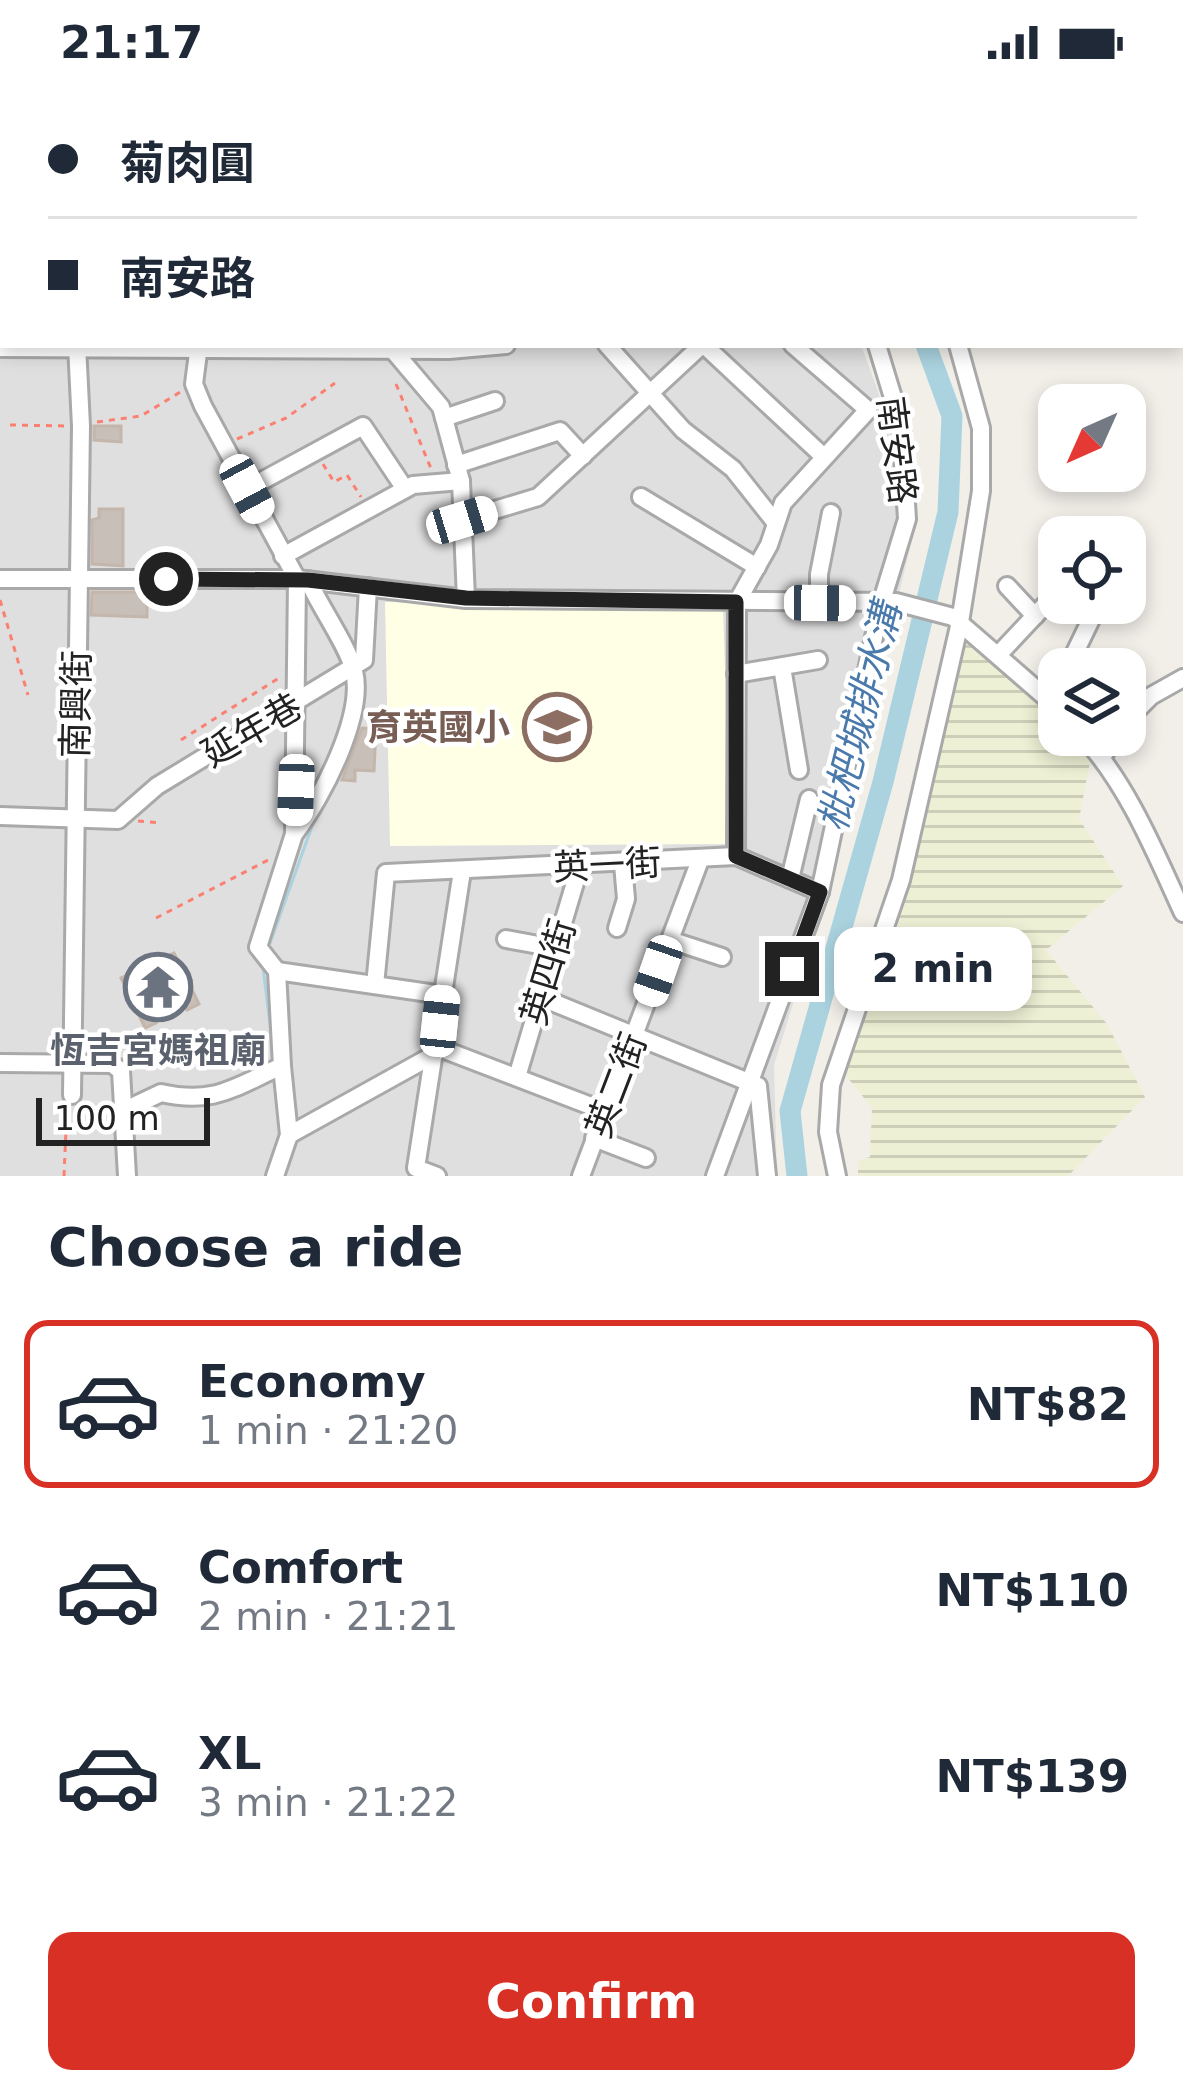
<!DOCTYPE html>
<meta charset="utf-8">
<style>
body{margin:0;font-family:"DejaVu Sans","Noto Sans TC",sans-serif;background:#f2f2f3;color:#1f2937;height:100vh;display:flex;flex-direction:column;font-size:45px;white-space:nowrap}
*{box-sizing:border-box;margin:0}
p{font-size:39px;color:#747a83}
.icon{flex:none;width:66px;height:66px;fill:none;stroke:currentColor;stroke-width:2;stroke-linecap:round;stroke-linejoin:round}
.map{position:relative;height:1092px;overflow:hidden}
.side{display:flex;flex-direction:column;background:#fff;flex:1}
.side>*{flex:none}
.guide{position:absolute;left:0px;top:0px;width:1185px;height:264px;box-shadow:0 6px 18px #0003;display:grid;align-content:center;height:264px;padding:0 48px;background:#fff}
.needle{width:78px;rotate:225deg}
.fabs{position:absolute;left:1038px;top:300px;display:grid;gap:24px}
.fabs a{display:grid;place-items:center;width:108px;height:108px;border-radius:24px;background:#fff;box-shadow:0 6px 18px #0003;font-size:60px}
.scale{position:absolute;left:36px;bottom:30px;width:174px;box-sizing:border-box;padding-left:12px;border:6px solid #222;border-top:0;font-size:33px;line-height:42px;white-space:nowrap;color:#222;-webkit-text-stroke:9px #fff;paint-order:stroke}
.end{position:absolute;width:54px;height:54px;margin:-27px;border:15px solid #222;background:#fff;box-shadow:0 0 0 6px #fff}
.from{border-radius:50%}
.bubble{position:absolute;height:84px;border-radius:24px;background:#fff;box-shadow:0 6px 18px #0003;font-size:39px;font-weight:700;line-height:84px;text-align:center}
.car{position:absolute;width:36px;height:72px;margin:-36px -18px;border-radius:15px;box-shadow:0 0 9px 3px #0007;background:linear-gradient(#fff 24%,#345 0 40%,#fff 0 76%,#345 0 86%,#fff 0)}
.guide b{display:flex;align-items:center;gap:42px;height:114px;font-size:45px}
.guide b+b{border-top:3px solid #e0e1e3}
.guide i{width:30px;height:30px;background:#1f2937}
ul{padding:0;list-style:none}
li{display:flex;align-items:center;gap:36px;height:168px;margin:0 24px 18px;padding:0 24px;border:6px solid transparent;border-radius:24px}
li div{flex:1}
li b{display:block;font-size:45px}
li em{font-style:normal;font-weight:700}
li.current{border-color:#d93025}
li>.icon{width:108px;height:108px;stroke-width:1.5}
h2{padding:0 48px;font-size:54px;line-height:144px}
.cta{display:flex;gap:24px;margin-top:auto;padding:24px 48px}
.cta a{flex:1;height:138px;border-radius:24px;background:#d93025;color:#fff;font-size:48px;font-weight:700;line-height:138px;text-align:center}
.status{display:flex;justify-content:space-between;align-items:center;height:84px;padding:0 60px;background:#fff;direction:ltr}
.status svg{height:33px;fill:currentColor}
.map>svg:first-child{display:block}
</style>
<div class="status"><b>21:17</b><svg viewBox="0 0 49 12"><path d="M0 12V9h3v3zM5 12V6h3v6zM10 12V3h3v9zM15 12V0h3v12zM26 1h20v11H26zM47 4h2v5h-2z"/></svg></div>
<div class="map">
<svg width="1183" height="1092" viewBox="0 0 1183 1092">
<defs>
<pattern id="farmland-rules" width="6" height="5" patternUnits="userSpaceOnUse" patternTransform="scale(3)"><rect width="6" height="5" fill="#eef0d5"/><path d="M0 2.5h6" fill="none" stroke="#ccceb7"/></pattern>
</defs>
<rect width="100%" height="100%" fill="#f2efe9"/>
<polygon fill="#e0dfdf" points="0,0 755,0 3,3 3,261 861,261 878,307 914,447 826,814 774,981 777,1092 0,1092"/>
<polygon fill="#ffffe5" points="385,518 723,525 731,760 390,762"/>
<polygon fill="url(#farmland-rules)" points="960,554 1017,594 1059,643 1059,651 1066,651 1090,678 1079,735 1123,802 1046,866 1107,940 1145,1013 1068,1092 858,1092 858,1076 870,1073 872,1024 832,974 892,870"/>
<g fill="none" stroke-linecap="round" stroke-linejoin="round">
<g stroke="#aad3df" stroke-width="3">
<polyline points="269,862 315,734"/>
<polyline points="263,883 272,957"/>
</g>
<g stroke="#aad3df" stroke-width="21">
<polyline points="818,0 819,3"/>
<polyline points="797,1092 790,1027 883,698 948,428 952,332 926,261"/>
</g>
</g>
<g fill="#c7bfb8" stroke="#c4b6ab" stroke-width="3">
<polygon points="94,342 121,342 121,358 94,356"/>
<polygon points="99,425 123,425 123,482 92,480 92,436 99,434"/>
<polygon points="92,508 147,508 147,533 91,531"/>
<polygon points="362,644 376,645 374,687 355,686 355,697 342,696"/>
<polygon points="174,869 199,920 187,926 180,912 150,926 156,939 145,944 121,894"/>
</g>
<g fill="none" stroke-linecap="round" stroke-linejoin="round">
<g stroke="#a9a9a9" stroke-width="22">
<g id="minor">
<polyline points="325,0 326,3"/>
<polyline points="499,0 500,3"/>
<polyline points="635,0 637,3"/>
<polyline points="766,0 768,3"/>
<polyline points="845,0 847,3"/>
<polyline points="84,3 84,0"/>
<polyline points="257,3 257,0"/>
<polyline points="420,3 425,0"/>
<polyline points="741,3 746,0"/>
<polyline points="1003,3 1008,0"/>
<polyline points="0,25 3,25"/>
<polyline points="607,261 683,346 733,385 775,438"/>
<polyline points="704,261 824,373"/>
<polyline points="0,264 449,266 506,261"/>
<polyline points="392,265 441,323 461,397 466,515"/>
<polyline points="444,334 495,317"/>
<polyline points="456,381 560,347 583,372"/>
<polyline points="247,405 363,342 405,405"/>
<polyline points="641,413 757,483"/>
<polyline points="462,436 538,413 702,261"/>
<polyline points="283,472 413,401 461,397"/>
<polyline points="0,495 297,495 466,515 896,518 953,533 1059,625"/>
<polyline points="1007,502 1035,532"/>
<polyline points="737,518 769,461 783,419 868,326 793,261"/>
<polyline points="819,519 819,490 831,429"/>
<polyline points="999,570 1059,506"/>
<polyline points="782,583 799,686"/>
<polyline points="1067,585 1096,525"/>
<polyline points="736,590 818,576"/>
<polyline points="1045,610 1059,595"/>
<polyline points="1125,638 1151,612 1183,594"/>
<path d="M1082,651C1128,701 1155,768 1183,829"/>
<polyline points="1102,673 1117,651"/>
<polyline points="0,732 118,736 157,702 364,576 368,503"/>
<path d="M295,749C322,714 365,631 354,587C348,562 320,523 308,496"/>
<polyline points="736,772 737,518"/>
<polyline points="790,795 809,715"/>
<polyline points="617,844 626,815 623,780"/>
<polyline points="506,855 555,864"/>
<polyline points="670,856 722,873"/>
<polyline points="277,887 443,911"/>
<polyline points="375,901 386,789 736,772 820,808"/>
<polyline points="540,913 758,1002 767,1092"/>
<polyline points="437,963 604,1027"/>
<polyline points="0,979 112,980 121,987 127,1092"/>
<polyline points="517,993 580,782"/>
<polyline points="72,1011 81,342 77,261"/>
<path d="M123,1027L161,1009C215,1021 234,1003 282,982L277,887L258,863L294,750L297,495L203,322L194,300L199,261"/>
<polyline points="289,1051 435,970"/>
<polyline points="594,1054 646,1074"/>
<polyline points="275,1092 289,1051 282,982"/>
<polyline points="437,1092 416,1084 462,787"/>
<polyline points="581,1092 700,776"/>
<polyline points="715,1092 820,808 881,520 907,435 901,340 877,261"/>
<polyline points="837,1092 828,1048 831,1001 901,796 960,538 981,407 981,344 958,261"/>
</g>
</g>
<g stroke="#fa8072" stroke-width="3" stroke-dasharray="6 6" stroke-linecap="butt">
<polyline points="396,300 432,387"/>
<polyline points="97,338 141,332 182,307"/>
<polyline points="10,341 68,342"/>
<polyline points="237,355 286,334 335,299"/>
<polyline points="323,380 334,398 347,391 361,413"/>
<polyline points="0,516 28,611"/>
<polyline points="181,656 282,592"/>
<polyline points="138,737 162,739"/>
<polyline points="156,834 272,774"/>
<polyline points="64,1092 67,1022"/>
</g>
<use href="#minor" stroke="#fff" stroke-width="16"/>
</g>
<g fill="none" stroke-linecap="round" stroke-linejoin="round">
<polyline stroke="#222" stroke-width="15" points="166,495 308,496 466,514 736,518 736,772 820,808 792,885"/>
</g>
<defs>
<g id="school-ring" transform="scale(3.45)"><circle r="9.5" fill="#fff" stroke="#8d6e63" stroke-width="1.5"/><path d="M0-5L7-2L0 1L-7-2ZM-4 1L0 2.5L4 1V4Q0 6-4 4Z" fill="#8d6e63"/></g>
<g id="temple-ring" transform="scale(3.45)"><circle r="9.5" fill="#fff" stroke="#6b7280" stroke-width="1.5"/><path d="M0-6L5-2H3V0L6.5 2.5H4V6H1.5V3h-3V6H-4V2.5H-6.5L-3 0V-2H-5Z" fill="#6b7280"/></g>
</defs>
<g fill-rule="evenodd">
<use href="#school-ring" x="557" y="643"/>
<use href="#temple-ring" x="158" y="903"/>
</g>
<g text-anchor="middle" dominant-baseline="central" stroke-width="9" stroke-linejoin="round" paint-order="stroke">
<g font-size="36" fill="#222" stroke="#fff">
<text transform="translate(897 366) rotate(83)">南安路</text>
<text transform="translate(76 620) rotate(-89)">南興街</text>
<text transform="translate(252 646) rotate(-30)">延年巷</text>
<text transform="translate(607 781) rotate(-3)">英一街</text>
<text transform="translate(548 888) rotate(-73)">英四街</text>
<text transform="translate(616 1001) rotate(-69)">英二街</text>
</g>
<g font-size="36" font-weight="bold" fill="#785e54" stroke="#fff" text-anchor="end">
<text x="510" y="643">育英國小</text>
</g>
<g font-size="36" font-weight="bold" fill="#5b616d" stroke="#fff">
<text x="158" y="966">恆吉宮媽祖廟</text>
</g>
<g font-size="39" font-style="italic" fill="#4a7aab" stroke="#fff">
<text transform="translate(860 633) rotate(-76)">枇杷城排水溝</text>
</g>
</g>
</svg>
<div class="fabs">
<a><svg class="needle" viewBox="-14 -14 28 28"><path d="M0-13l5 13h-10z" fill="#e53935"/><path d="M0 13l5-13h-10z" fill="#747a83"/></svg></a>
<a><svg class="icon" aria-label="locate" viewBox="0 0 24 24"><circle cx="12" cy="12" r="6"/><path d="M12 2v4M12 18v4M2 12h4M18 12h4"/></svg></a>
<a><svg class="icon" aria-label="layers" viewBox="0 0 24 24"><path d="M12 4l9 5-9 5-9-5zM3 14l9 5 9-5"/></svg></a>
</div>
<div class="scale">100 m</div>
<i class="end from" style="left:166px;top:495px"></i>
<i class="end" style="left:792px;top:885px"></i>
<div class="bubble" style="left:834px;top:843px;width:198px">2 min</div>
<i class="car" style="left:247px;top:405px;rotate:152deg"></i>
<i class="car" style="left:462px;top:436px;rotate:73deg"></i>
<i class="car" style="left:820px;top:519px;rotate:91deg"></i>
<i class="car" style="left:296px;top:706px;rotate:182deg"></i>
<i class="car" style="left:658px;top:887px;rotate:199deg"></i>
<i class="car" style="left:440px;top:937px;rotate:6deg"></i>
<div class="guide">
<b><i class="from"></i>菊肉圓</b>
<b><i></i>南安路</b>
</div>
</div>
<section class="side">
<h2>Choose a ride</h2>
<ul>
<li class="current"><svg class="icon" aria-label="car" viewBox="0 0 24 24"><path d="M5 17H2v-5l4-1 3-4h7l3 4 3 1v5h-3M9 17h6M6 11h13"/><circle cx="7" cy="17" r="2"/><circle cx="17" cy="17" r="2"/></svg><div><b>Economy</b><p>1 min · 21:20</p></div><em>NT$82</em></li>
<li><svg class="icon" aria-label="car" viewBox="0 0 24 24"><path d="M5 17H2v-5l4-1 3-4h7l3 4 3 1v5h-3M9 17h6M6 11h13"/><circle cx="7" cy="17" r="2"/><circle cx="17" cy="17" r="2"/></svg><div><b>Comfort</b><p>2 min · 21:21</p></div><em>NT$110</em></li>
<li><svg class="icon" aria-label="car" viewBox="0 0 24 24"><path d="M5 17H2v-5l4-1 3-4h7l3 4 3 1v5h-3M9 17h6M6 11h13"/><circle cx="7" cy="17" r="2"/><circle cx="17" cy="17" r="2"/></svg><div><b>XL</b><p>3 min · 21:22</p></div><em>NT$139</em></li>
</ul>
<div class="cta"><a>Confirm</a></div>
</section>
